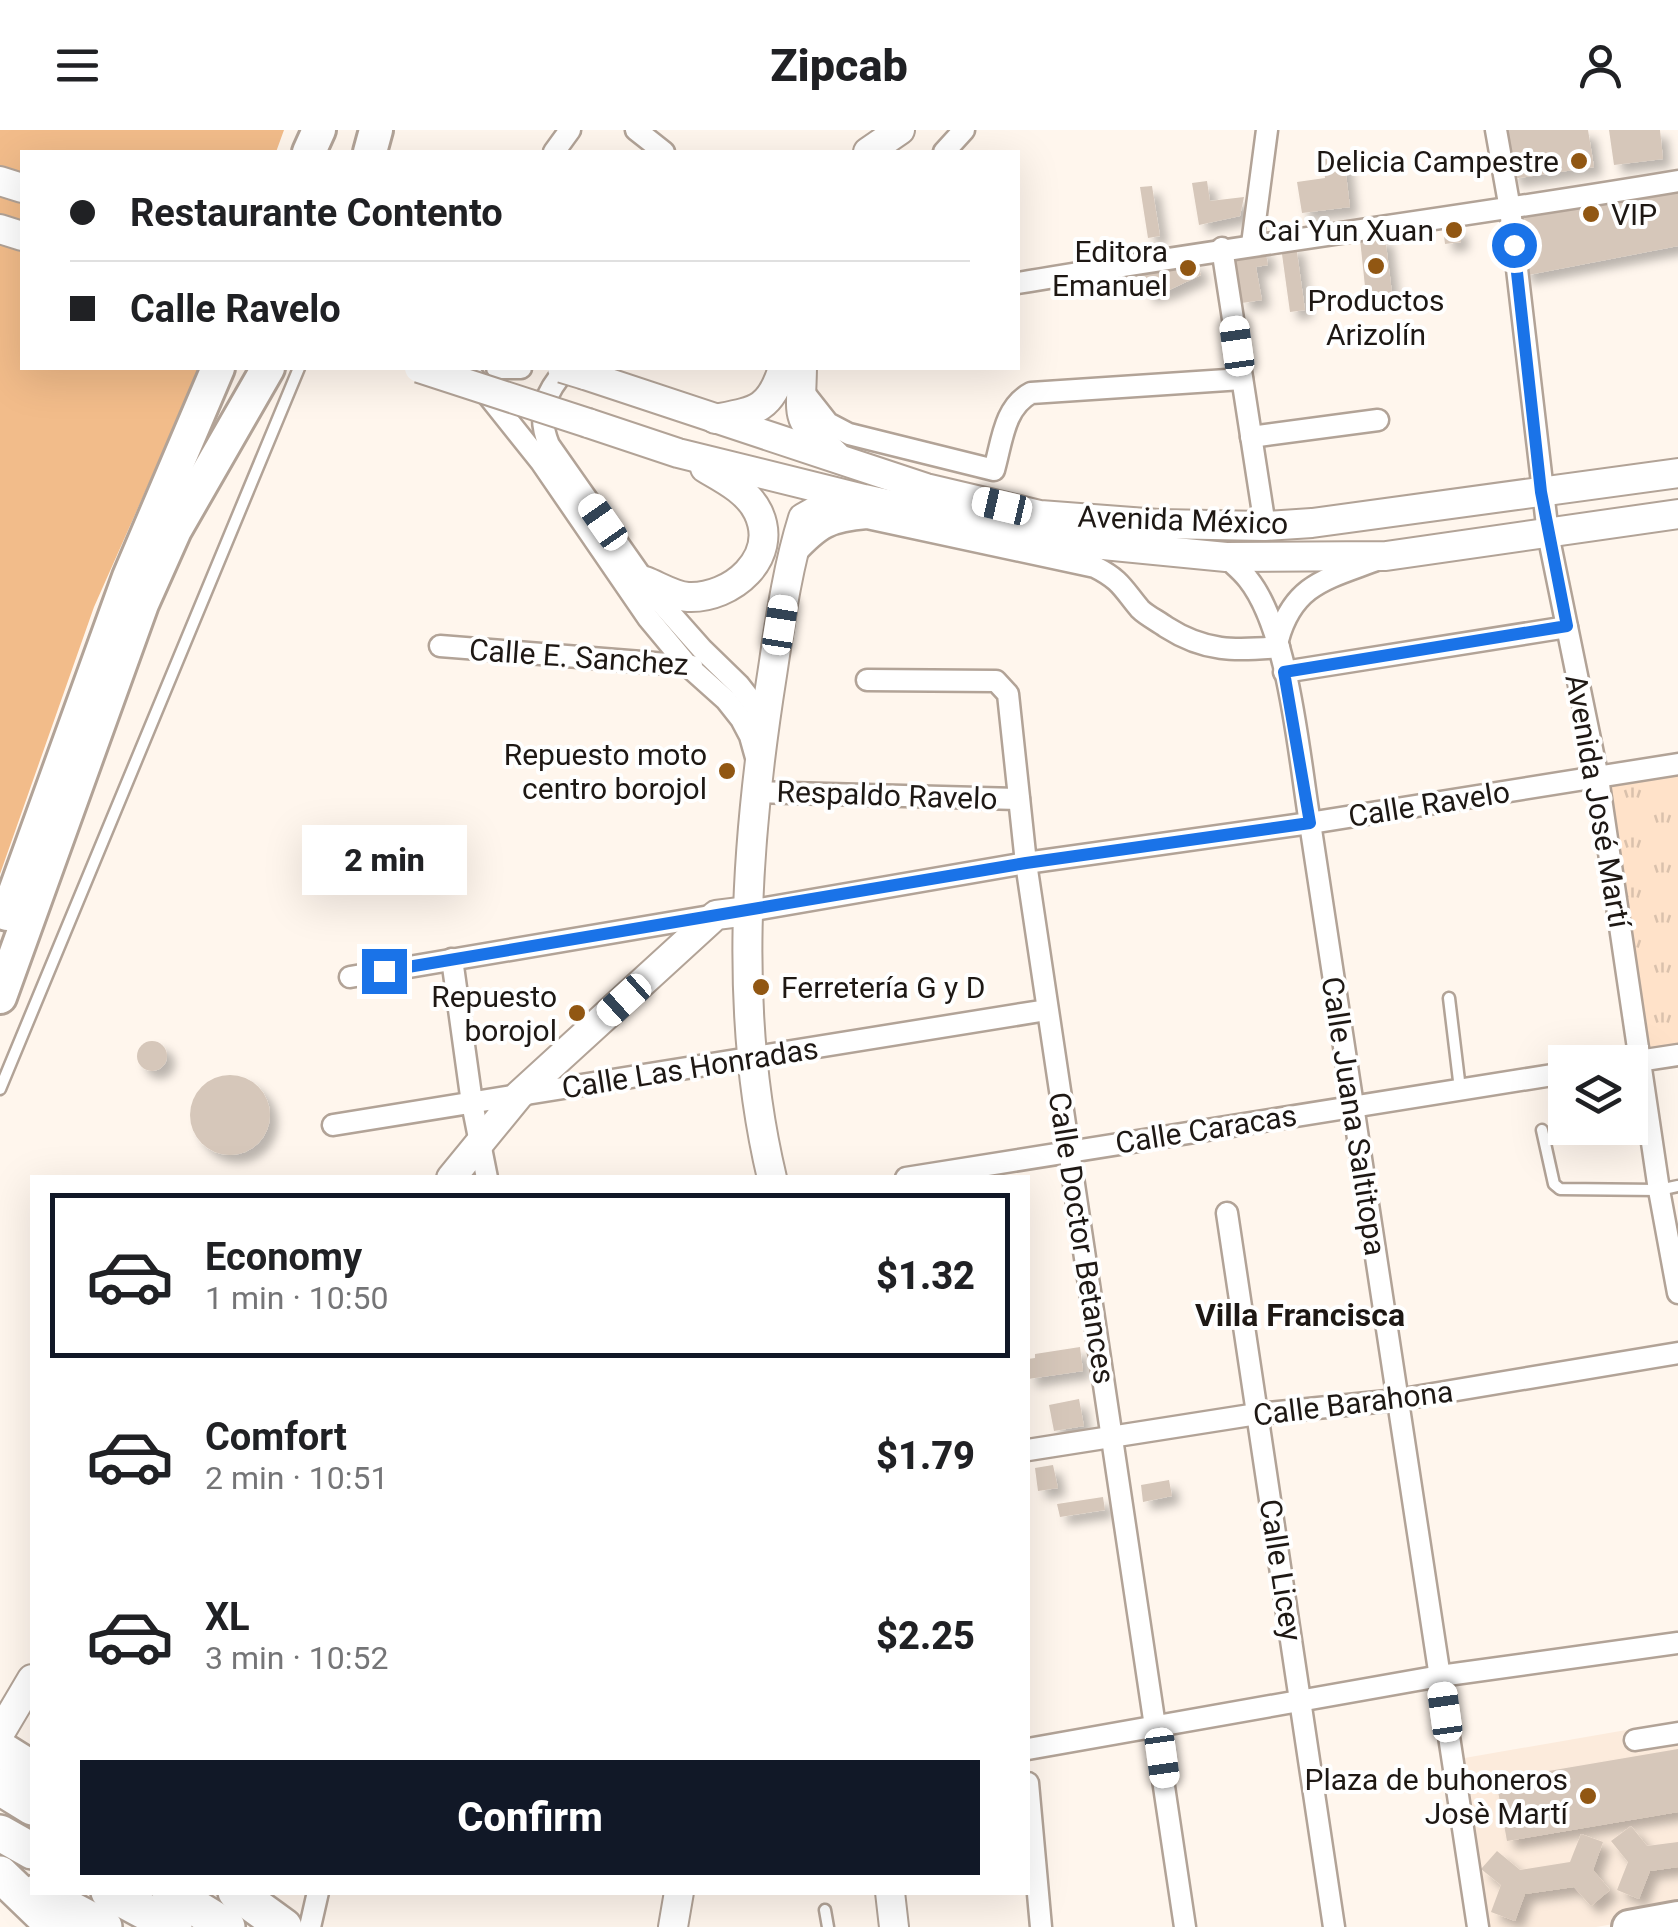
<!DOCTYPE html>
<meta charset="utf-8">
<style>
body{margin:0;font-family:Roboto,sans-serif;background:#f6f6f6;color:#202124;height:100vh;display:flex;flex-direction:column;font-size:38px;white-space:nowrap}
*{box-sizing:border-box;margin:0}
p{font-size:32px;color:#757577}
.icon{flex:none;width:55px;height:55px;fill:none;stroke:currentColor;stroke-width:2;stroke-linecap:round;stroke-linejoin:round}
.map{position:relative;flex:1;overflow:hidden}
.side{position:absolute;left:30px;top:1045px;width:1000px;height:720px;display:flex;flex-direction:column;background:#fff;border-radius:0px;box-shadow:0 10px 40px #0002}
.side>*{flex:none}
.guide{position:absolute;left:20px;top:20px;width:1000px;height:220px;border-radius:0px;box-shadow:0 10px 40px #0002;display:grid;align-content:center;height:220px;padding:0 50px;background:#fff}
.controls{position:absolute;left:1548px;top:915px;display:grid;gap:20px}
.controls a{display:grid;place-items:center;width:100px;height:100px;border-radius:0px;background:#fff;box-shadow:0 10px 40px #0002;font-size:50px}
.end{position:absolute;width:45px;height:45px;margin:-22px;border:12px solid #1a73e8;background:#fff;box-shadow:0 0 0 5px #fff}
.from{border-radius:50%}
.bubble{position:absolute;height:70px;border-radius:0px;background:#fff;box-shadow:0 10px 40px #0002;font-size:32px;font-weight:800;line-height:70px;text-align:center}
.car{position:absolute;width:30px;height:60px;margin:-30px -15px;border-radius:12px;box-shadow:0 0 8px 2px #0007;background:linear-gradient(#fff 24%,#345 0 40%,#fff 0 76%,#345 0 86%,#fff 0)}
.guide b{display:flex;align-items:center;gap:35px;height:95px;font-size:38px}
.guide b+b{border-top:2px solid #e0e0e0}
.guide i{width:25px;height:25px;background:#202124}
ul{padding:18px 0 0;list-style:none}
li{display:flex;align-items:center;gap:30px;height:165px;margin:0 20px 15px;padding:0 30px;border:5px solid transparent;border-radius:0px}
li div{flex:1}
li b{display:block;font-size:38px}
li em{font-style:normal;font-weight:800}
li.current{border-color:#111827}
li>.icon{width:90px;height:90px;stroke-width:1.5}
.cta{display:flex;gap:20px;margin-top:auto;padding:20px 50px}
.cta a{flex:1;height:115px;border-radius:0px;background:#111827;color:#fff;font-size:40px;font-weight:800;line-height:115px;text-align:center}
header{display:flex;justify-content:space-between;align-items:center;height:130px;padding:0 50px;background:#fff;font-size:45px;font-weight:800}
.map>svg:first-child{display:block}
</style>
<header><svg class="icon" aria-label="menu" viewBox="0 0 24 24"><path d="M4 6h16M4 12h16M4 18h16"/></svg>Zipcab<svg class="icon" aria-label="person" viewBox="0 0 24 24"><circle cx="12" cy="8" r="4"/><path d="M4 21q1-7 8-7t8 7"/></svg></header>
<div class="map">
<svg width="1678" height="1797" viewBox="0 0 1678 1797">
<defs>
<pattern id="park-tufts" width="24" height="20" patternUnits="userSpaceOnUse" patternTransform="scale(2.5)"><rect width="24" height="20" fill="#ffe2c9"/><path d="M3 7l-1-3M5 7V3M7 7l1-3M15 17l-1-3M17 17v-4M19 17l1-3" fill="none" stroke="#dac1ac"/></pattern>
<filter id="shadow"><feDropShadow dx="8" dy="8" stdDeviation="5" flood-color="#0004"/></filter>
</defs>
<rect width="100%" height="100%" fill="#fff6ed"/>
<polygon fill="#fcebdc" points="1678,1591 1678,1783 1596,1797 1482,1797 1453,1630"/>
<polygon fill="url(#park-tufts)" points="1678,634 1678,924 1641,931 1598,648"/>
<polygon fill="#f2bc8a" points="0,0 284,0 276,22 22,22 22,238 200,238 94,477 0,744"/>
<g fill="#d6c7ba" filter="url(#shadow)">
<polygon points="1505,0 1588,0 1594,37 1512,49"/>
<polygon points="1609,0 1660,0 1663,29 1614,35"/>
<polygon points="1344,27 1350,77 1302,83 1297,52 1325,48 1323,29"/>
<polygon points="1207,51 1210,71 1244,67 1240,86 1199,95 1192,53"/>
<polygon points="1152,56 1160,106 1148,108 1140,57"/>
<polygon points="1678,60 1678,116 1523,146 1519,83"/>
<polygon points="1459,96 1461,112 1445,114 1443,98"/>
<polygon points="1385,106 1392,163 1366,166 1360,109"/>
<polygon points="1296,115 1305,180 1290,182 1281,117"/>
<polygon points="1265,118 1268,135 1256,137 1262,170 1242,173 1233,123"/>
<polygon points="1196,131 1201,145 1167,161 1146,166 1140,141"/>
<circle cx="152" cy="926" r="15"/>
<circle cx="230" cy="985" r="40"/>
<polygon points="1080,1217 1083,1241 1028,1249 1028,1229 1035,1228 1035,1224"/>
<polygon points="1079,1269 1084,1296 1054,1301 1049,1275"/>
<polygon points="1053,1335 1058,1358 1038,1361 1035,1338"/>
<polygon points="1169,1350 1172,1366 1143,1372 1141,1355"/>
<polygon points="1103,1367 1105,1380 1060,1387 1057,1374"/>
<polygon points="1678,1619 1678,1682 1507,1711 1496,1650"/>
<polygon points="1631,1696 1647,1716 1678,1712 1678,1737 1650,1741 1639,1769 1617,1760 1628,1732 1611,1711"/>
<polygon points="1581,1704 1603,1712 1593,1740 1610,1760 1591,1776 1574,1757 1525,1764 1515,1791 1491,1782 1501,1755 1481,1739 1497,1721 1520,1740 1570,1732"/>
</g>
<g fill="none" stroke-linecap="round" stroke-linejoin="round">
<g stroke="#b2a397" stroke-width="15">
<g id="lane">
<polyline points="1449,868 1460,959"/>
<polyline points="0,959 299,238"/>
<polyline points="1542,1000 1554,1054 1560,1059 1659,1060 1678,1056"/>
<polyline points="825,1780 828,1797"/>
</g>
</g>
<g stroke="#b2a397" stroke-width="25">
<g id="street">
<polyline points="636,0 664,22"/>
<polyline points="1496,0 1510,79 1548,404 1598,648 1659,1060 1678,1163"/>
<polyline points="554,22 570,0"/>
<polyline points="944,22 964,0"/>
<polyline points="1252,114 1267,0"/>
<polyline points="1222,118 1265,396"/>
<path d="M1018,153C1237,116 1458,88 1678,51"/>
<polyline points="466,238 541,332 648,488 688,536 726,570 741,589 750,606 757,631"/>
<polyline points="497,238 521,238"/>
<path d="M567,238C545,262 536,284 549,315L655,466L702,519L739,555L757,578L764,593"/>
<path d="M802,260L828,293L849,304L994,340C1002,312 1004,277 1031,263L1242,249"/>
<polyline points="1251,307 1378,290"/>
<path d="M795,424C820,397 830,391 867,388L1095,437C1121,450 1123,459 1140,479C1147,486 1158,491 1166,497C1205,522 1235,521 1279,517"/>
<path d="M1226,427C1233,434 1242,441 1248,449C1289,500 1299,627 1310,693L1478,1797"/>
<path d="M1278,510C1293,455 1326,449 1374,431"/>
<polyline points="440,516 692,536"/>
<polyline points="1284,542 1567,497"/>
<polyline points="867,550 996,551 1008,564 1026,733 1185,1797"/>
<polyline points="756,662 1019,669"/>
<polyline points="748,781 1026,733 1310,693 1678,634"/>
<polyline points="452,829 472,973 487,1048"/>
<polyline points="350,847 716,785"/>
<polyline points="1632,932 1678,925"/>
<polyline points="333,995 1047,880"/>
<polyline points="906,1048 1565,943"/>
<polyline points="1227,1083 1334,1797"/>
<polyline points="1028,1320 1257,1284 1397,1270 1678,1223"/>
<polyline points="1635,1610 1678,1603"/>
<polyline points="1028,1619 1440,1546 1678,1513"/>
<polyline points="1028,1653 1041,1797"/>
<polyline points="310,1797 318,1762"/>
</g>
</g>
<g stroke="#b2a397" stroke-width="32">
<g id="secondary">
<polyline points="868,22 900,0"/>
<polyline points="0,51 22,58"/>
<polyline points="0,99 22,106"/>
<path d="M802,238C801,293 794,285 836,326"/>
<polyline points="585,245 926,358 1040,385 1159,394 1265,396 1312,393 1678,343"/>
<path d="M715,289C756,281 770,280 783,238"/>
<polyline points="588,293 678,323 864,369 1052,410 1226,427 1386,426 1678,384"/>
<path d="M645,451C658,456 674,466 688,467C731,469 780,428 758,382C748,361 724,349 705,338"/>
<polyline points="451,1048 519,965 716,785 748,781"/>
<path d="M772,1048C733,885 746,709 772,545C780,492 787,439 803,388L826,375L853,371"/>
<polyline points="0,1603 32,1549"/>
<polyline points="890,1762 894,1797"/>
<polyline points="673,1797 679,1762"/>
</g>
</g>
<g stroke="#b2a397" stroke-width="38">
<g id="primary">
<polyline points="309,22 319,0"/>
<polyline points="370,22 376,0"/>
<polyline points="7,784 129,447 218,238"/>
<polyline points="0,867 142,474 175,400 268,238"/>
<polyline points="1629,1797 1678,1788"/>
</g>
</g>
<g stroke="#b2a397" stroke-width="40">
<g id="highway">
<polyline points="0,1619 32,1639"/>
<polyline points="0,1657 32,1677"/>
<polyline points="0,1703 32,1721"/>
<polyline points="0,1744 55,1797"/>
<polyline points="38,1762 104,1797"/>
<polyline points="109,1762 174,1797"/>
<polyline points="170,1762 227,1797"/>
<polyline points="236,1762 284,1797"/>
<polyline points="1667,1797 1678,1795"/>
</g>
</g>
<use href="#lane" stroke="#fff" stroke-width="10"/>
<use href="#street" stroke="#fff" stroke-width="20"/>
<use href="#secondary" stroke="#fff" stroke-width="28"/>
<use href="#primary" stroke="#fff" stroke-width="32"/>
<use href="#highway" stroke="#fff" stroke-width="35"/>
<g stroke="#b2a397" stroke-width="32" stroke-linecap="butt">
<g id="secondary-bridge">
<polyline points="419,238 588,293"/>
<polyline points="562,238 585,245"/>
</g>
</g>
<use href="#secondary-bridge" stroke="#fff" stroke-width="28"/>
</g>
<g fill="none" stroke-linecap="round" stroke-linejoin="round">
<polyline stroke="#1a73e8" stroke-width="12" points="384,841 1026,733 1310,693 1284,542 1567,496 1541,362 1514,115"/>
</g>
<g fill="#915713" stroke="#fff" stroke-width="4">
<circle cx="1579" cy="31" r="10"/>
<circle cx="1591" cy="84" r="10"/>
<circle cx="1454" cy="100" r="10"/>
<circle cx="1376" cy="136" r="10"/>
<circle cx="1188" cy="138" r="10"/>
<circle cx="727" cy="641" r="10"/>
<circle cx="761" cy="857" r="10"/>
<circle cx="577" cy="883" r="10"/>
<circle cx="1588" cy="1666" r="10"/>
</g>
<g text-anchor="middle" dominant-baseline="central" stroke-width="8" stroke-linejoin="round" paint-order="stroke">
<g font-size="30" fill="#1e1814" stroke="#fff" text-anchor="end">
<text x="1559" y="31">Delicia Campestre</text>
<text x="1611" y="84" text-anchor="start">VIP</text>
<text x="1434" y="100">Cai Yun Xuan</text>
<text x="1168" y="121">Editora<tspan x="1168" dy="34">Emanuel</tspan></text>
<text x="1376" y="170" text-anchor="middle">Productos<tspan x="1376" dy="34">Arizolín</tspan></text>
<text x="707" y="624">Repuesto moto<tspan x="707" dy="34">centro borojol</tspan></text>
<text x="781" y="857" text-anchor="start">Ferretería G y D</text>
<text x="557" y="866">Repuesto<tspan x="557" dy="34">borojol</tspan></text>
<text x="1568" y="1649">Plaza de buhoneros<tspan x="1568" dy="34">Josè Martí</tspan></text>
</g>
<g font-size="30" fill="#1e1814" stroke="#fff">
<text transform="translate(1183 390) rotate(2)">Avenida México</text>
<text transform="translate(579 527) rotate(4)">Calle E. Sanchez</text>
<text transform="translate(887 665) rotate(2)">Respaldo Ravelo</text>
<text transform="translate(1598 671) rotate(80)">Avenida José Martí</text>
<text transform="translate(1429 674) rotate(-9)">Calle Ravelo</text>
<text transform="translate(690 938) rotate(-9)">Calle Las Honradas</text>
<text transform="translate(1354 986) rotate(81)">Calle Juana Saltitopa</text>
<text transform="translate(1206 999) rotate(-9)">Calle Caracas</text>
<text transform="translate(1082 1108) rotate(81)">Calle Doctor Betances</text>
<text transform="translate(1353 1273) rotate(-7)">Calle Barahona</text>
<text transform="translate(1281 1440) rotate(81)">Calle Licey</text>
</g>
<g font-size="32" font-weight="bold" fill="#1e1814" stroke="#fff">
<text x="1300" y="1185">Villa Francisca</text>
</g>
</g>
</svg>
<div class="controls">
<a><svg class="icon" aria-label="layers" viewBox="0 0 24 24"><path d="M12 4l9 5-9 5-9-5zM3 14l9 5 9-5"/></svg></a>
</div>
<i class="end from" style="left:1514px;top:115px"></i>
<i class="end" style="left:384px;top:841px"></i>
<div class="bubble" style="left:302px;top:695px;width:165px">2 min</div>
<i class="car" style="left:1237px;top:216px;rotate:352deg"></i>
<i class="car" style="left:1002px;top:376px;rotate:283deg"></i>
<i class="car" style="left:603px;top:392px;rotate:325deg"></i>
<i class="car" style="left:780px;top:495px;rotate:9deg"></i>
<i class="car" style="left:624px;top:870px;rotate:228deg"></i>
<i class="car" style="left:1445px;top:1582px;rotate:352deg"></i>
<i class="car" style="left:1162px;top:1628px;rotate:172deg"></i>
<div class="guide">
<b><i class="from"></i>Restaurante Contento</b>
<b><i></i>Calle Ravelo</b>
</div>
<section class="side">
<ul>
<li class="current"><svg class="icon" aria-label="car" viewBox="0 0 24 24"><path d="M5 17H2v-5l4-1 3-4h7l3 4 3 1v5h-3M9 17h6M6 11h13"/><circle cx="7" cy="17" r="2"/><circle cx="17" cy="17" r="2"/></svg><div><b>Economy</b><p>1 min · 10:50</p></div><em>$1.32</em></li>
<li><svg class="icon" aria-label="car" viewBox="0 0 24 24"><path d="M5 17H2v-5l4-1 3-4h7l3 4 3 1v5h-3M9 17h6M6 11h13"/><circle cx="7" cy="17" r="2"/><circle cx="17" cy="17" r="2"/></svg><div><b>Comfort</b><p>2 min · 10:51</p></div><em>$1.79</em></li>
<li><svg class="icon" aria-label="car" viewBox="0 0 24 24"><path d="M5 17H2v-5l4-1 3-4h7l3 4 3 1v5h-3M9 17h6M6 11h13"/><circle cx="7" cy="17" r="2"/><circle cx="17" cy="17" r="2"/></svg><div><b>XL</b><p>3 min · 10:52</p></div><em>$2.25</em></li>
</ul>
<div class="cta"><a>Confirm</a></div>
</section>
</div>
